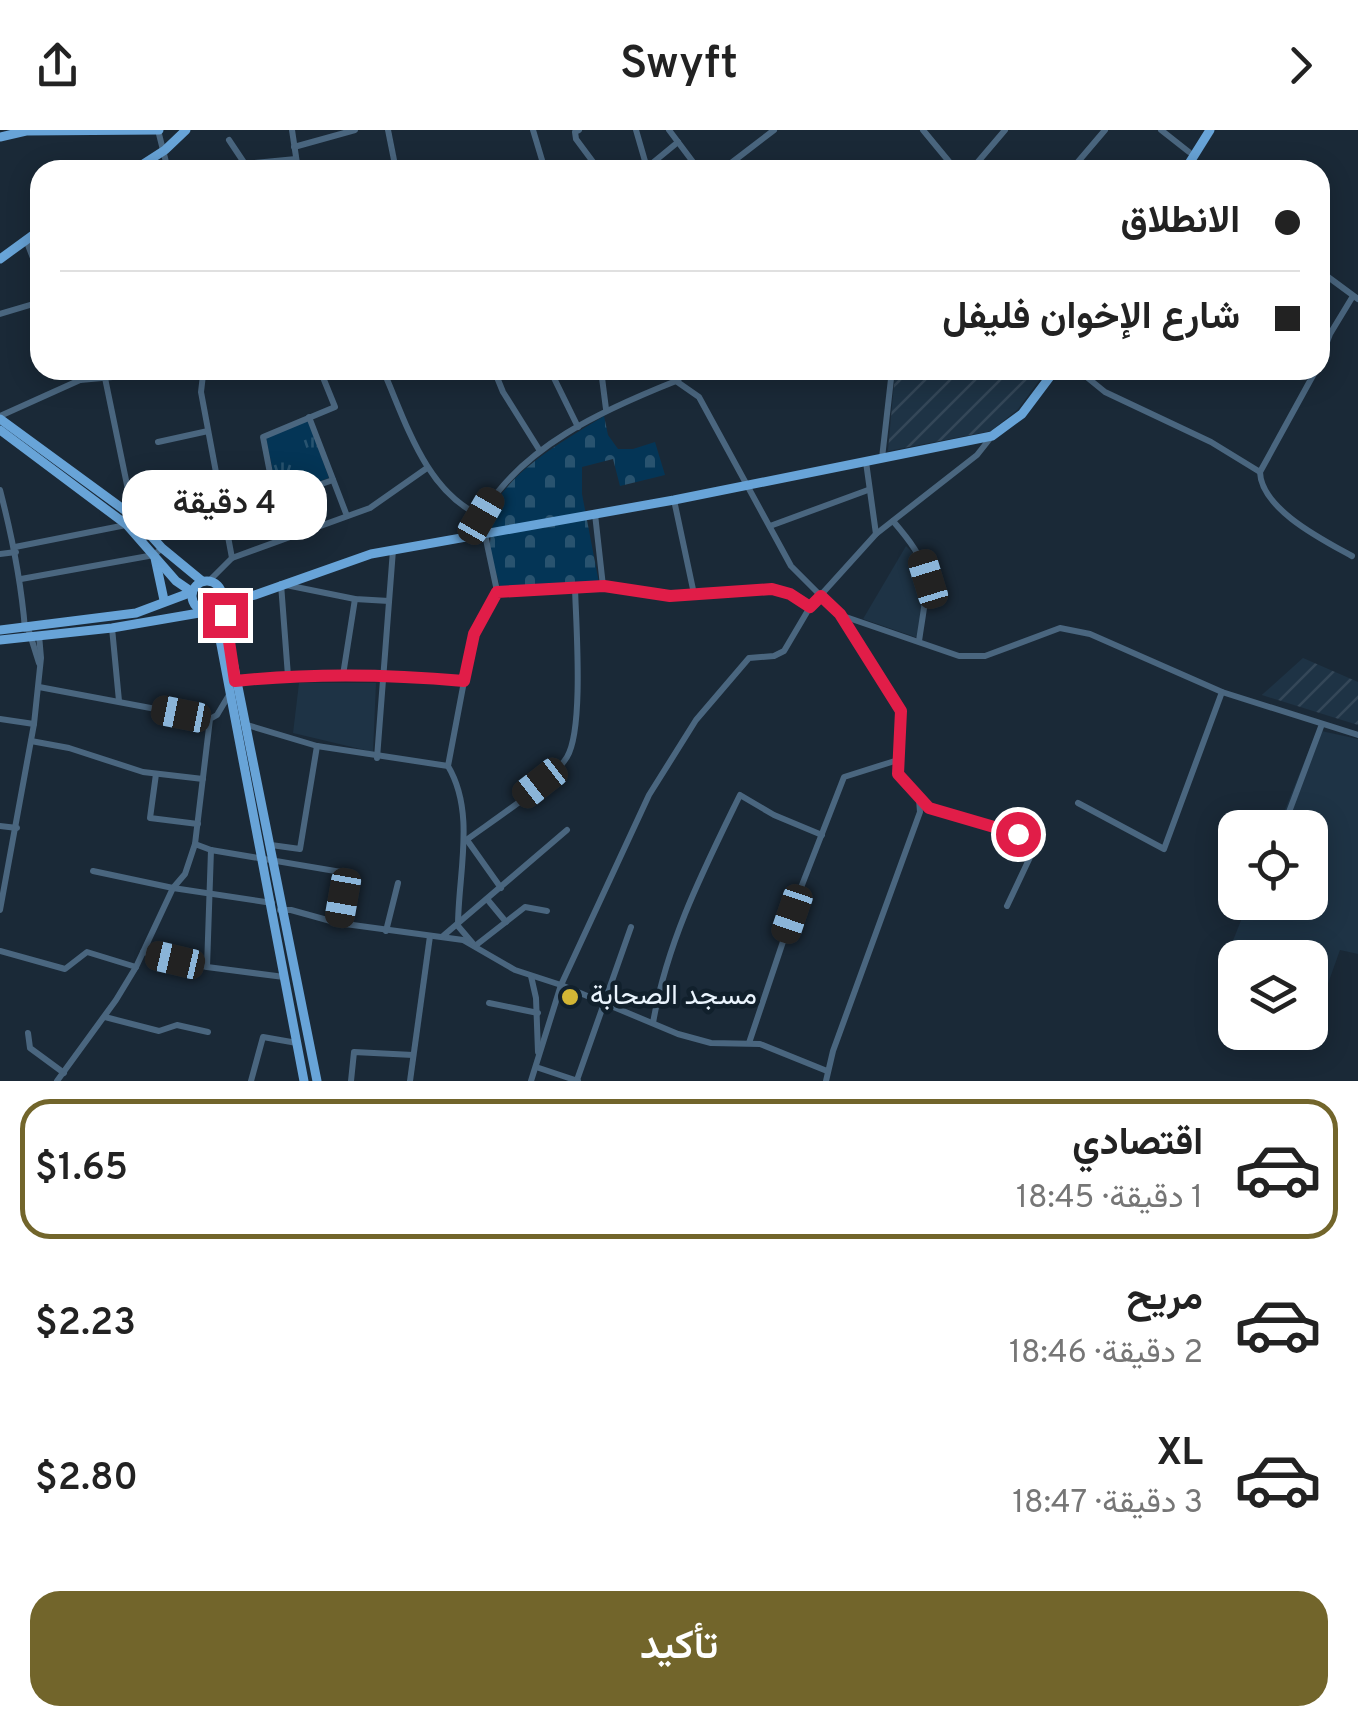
<!DOCTYPE html>
<html lang="ar">
<meta charset="utf-8">
<style>
body{margin:0;font-family:Overpass,Vazirmatn,sans-serif;background:#f2f2f2;color:#222;direction:rtl;height:100vh;display:flex;flex-direction:column;font-size:38px;white-space:nowrap}
*{box-sizing:border-box;margin:0}
p{font-size:32px;color:#767676}
.icon{flex:none;width:55px;height:55px;fill:none;stroke:currentColor;stroke-width:2;stroke-linecap:round;stroke-linejoin:round}
.map{position:relative;height:951px;overflow:hidden;direction:ltr}
.side{display:flex;flex-direction:column;background:#fff;flex:1}
.side>*{flex:none}
.guide{position:absolute;left:30px;top:30px;width:1300px;height:220px;border-radius:30px;box-shadow:0 5px 25px #0003;direction:rtl;display:grid;align-content:center;height:220px;padding:0 30px;background:#fff}
.buttons{position:absolute;left:1218px;top:680px;display:grid;gap:20px}
.buttons a{display:grid;place-items:center;width:110px;height:110px;border-radius:20px;background:#fff;box-shadow:0 5px 25px #0003;font-size:50px}
.end{position:absolute;width:45px;height:45px;margin:-22px;border:12px solid #e11d48;background:#fff;box-shadow:0 0 0 5px #fff}
.from{border-radius:50%}
.bubble{position:absolute;height:70px;border-radius:30px;background:#fff;box-shadow:0 5px 25px #0003;font-size:32px;font-weight:600;line-height:70px;text-align:center;direction:rtl}
.car{position:absolute;width:30px;height:60px;margin:-30px -15px;border-radius:12px;box-shadow:0 0 8px 2px #0007;background:linear-gradient(#222 24%,#8ab4d8 0 40%,#222 0 76%,#8ab4d8 0 86%,#222 0)}
.guide b{display:flex;align-items:center;gap:35px;height:95px;font-size:38px}
.guide b+b{border-top:2px solid #e0e0e0}
.guide i{width:25px;height:25px;background:#222}
ul{padding:18px 0 0;list-style:none}
li{display:flex;align-items:center;gap:30px;height:140px;margin:0 20px 15px;padding:0 10px;border:5px solid transparent;border-radius:30px}
li div{flex:1}
li b{display:block;font-size:38px}
li em{font-style:normal;font-weight:600}
li.current{border-color:#72652b}
li>.icon{width:90px;height:90px;stroke-width:1.5}
.button{display:flex;gap:20px;margin-top:auto;padding:20px 30px}
.button a{flex:1;height:115px;border-radius:30px;background:#72652b;color:#fff;font-size:40px;font-weight:600;line-height:115px;text-align:center}
header{display:flex;justify-content:space-between;align-items:center;height:130px;padding:0 30px;background:#fff;font-size:45px;font-weight:600}
.map>svg:first-child{display:block}
</style>
<header><svg class="icon" aria-label="forward" viewBox="0 0 24 24"><path d="M9 5l7 7-7 7"/></svg>Swyft<svg class="icon" aria-label="share" viewBox="0 0 24 24"><path d="M12 15V3M7 8l5-5 5 5M5 13v7h14v-7"/></svg></header>
<div class="map">
<svg width="1358" height="951" viewBox="0 0 1358 951">
<defs>
<pattern id="industrial-furrows" width="10" height="10" patternUnits="userSpaceOnUse" patternTransform="scale(2.5)"><rect width="10" height="10" fill="#1e3345"/><path d="M-1 1l2-2M0 10L10 0M9 11l2-2" fill="none" stroke="#344758"/></pattern>
<pattern id="grass-tufts" width="24" height="20" patternUnits="userSpaceOnUse" patternTransform="scale(2.5)"><rect width="24" height="20" fill="#043556"/><path d="M3 7l-1-3M5 7V3M7 7l1-3M15 17l-1-3M17 17v-4M19 17l1-3" fill="none" stroke="#29536f"/></pattern>
<pattern id="cemetery-stones" width="16" height="16" patternUnits="userSpaceOnUse" patternTransform="scale(2.5)"><rect width="16" height="16" fill="#043556"/><path d="M2 7V4a2 2 0 0 1 4 0v3zM10 15v-3a2 2 0 0 1 4 0v3z" fill="#29536f"/></pattern>
</defs>
<rect width="100%" height="100%" fill="#1a2937"/>
<g fill="#1e3345">
<polygon points="906,416 919,429 924,452 918,508 863,489"/>
<polygon points="299,553 376,553 373,622 293,603"/>
<polygon points="1317,600 1358,609 1358,824 1340,820 1320,876 1310,873 1310,828 1238,827 1232,813 1248,773 1310,772 1310,698 1278,697"/>
</g>
<g fill="url(#industrial-furrows)">
<polygon points="899,240 1047,240 1018,279 991,301 888,321 895,243"/>
<polygon points="1303,528 1358,552 1358,595 1262,565"/>
</g>
<polygon fill="url(#grass-tufts)" points="308,290 329,348 278,366 266,308"/>
<path fill="url(#cemetery-stones)" d="M604,286L608,305L618,319H633L655,312L665,345L620,356L613,329L582,337V364L599,453L500,456C497,444 490,428 490,415C490,402 496,397 488,385C511,339 562,312 604,286Z"/>
<g fill="none" stroke-linecap="round" stroke-linejoin="round">
<g stroke="#4a667f" stroke-width="6">
<polyline points="158,0 168,40"/>
<polyline points="292,0 298,40"/>
<polyline points="388,0 396,40"/>
<polyline points="533,0 545,40"/>
<polyline points="579,0 575,2 576,9 599,40"/>
<polyline points="636,0 647,38"/>
<polyline points="669,0 699,40"/>
<polyline points="923,0 956,40"/>
<polyline points="1161,0 1189,22"/>
<polyline points="229,10 245,34 296,29"/>
<polyline points="294,17 355,0"/>
<polyline points="644,40 678,12"/>
<polyline points="722,40 774,0"/>
<polyline points="971,40 1005,0"/>
<polyline points="1071,40 1105,0"/>
<polyline points="26,110 40,146"/>
<polyline points="1320,141 1358,169"/>
<polyline points="0,184 40,172"/>
<polyline points="1320,231 1330,204 1353,166"/>
<polyline points="76,240 80,250"/>
<polyline points="192,240 200,246 220,240"/>
<path d="M383,240C406,292 425,361 481,386"/>
<polyline points="494,240 503,262 540,321"/>
<polyline points="550,240 578,297"/>
<polyline points="601,240 606,279"/>
<polyline points="1078,240 1105,262 1211,312 1260,342 1316,240"/>
<polyline points="203,245 201,262 232,428 209,451"/>
<polyline points="105,248 133,384"/>
<polyline points="676,251 690,240"/>
<polyline points="0,286 80,250 189,240"/>
<polyline points="309,287 347,386"/>
<polyline points="158,312 208,301"/>
<polyline points="882,328 892,240"/>
<polyline points="866,332 876,404"/>
<path d="M1260,342C1261,379 1323,410 1352,426"/>
<path d="M0,360C12,406 21,450 25,499"/>
<polyline points="129,367 216,346"/>
<polyline points="275,369 263,307 335,277 320,240"/>
<polyline points="674,370 694,464"/>
<polyline points="595,384 603,456"/>
<polyline points="223,388 333,350"/>
<path d="M893,391C936,441 928,448 919,511"/>
<polyline points="770,396 868,360"/>
<polyline points="15,417 126,395"/>
<polyline points="0,424 16,422"/>
<polyline points="232,428 370,378 427,338"/>
<polyline points="21,449 154,425 162,418"/>
<polyline points="497,461 603,456 670,466 772,459 791,464 810,477"/>
<polyline points="28,498 39,533"/>
<polyline points="112,498 119,571"/>
<polyline points="343,545 355,469"/>
<polyline points="288,546 281,454 355,469 389,471"/>
<path d="M236,551C313,543 388,545 464,551"/>
<polyline points="39,557 209,589"/>
<polyline points="0,589 34,594"/>
<polyline points="244,594 317,616 448,636"/>
<polyline points="31,611 69,618 143,642 203,649"/>
<polyline points="377,628 393,420"/>
<polyline points="156,644 150,688 198,694"/>
<polyline points="920,670 929,678 1018,704 1027,711 1032,723 1007,776"/>
<polyline points="1078,673 1164,719 1222,562"/>
<polyline points="0,696 17,698"/>
<polyline points="1283,698 1322,594"/>
<polyline points="467,710 501,758"/>
<path d="M465,711C492,691 550,654 567,627C584,599 576,494 575,458"/>
<polyline points="195,714 211,720 347,743 338,793"/>
<polyline points="271,715 300,719 317,616"/>
<polyline points="93,741 173,758 272,773"/>
<polyline points="487,769 506,792"/>
<polyline points="0,780 34,594 41,528 39,505"/>
<polyline points="280,780 291,780 338,793 463,810 515,840 561,855 678,904 711,913 760,914 827,941"/>
<polyline points="386,801 398,753"/>
<polyline points="443,806 567,700"/>
<path d="M475,816L458,796C458,744 476,683 448,636L473,504L497,461L481,386C522,316 603,280 676,251L699,267L791,436L840,485L959,526H985L1060,498L1090,504L1222,562L1358,605"/>
<polyline points="475,816 525,777 547,781"/>
<polyline points="0,821 65,839 87,822 136,837"/>
<polyline points="143,822 207,837 211,720"/>
<polyline points="207,837 284,847"/>
<polyline points="531,846 536,868 538,922"/>
<polyline points="489,873 538,883"/>
<polyline points="105,887 159,901 177,895 208,902"/>
<path d="M653,893C667,811 704,739 740,665L774,685L822,705"/>
<polyline points="28,903 30,918 64,943"/>
<polyline points="749,913 802,755 844,647 898,630"/>
<polyline points="536,937 578,951"/>
<polyline points="577,950 631,797"/>
<polyline points="57,951 116,870 136,837 173,758 185,744 195,714 210,589 217,585 229,565"/>
<polyline points="251,951 263,907 297,913"/>
<polyline points="351,951 354,922 413,925"/>
<polyline points="410,951 430,806"/>
<polyline points="531,951 561,855 649,665 696,590 749,528 774,526 784,521 810,477 876,404 977,325 992,306"/>
<polyline points="826,951 833,921 920,682 919,669 898,644 901,581 840,486"/>
</g>
<g stroke="#68a4d8" stroke-width="9">
<polyline points="0,7 26,1 159,0"/>
<polyline points="134,40 165,20 186,0"/>
<polyline points="1185,40 1210,0"/>
<polyline points="0,129 40,100"/>
<polyline points="0,289 134,387 162,418 202,451"/>
<polyline points="0,300 127,395 176,451 192,462"/>
<polyline points="155,428 164,470"/>
<circle cx="207" cy="466" r="15"/>
<polyline points="211,481 218,499 304,951"/>
<polyline points="0,500 136,483 192,462"/>
<polyline points="0,510 112,498 205,482"/>
<polyline points="317,951 221,472 255,465 371,424 674,370 992,306 1022,284 1055,240"/>
</g>
</g>
<g fill="none" stroke-linecap="round" stroke-linejoin="round">
<path stroke="#e11d48" stroke-width="12" d="M225,485L235,551C312,543 387,544 464,551L474,504L497,462L604,456L670,466L772,459L790,464L810,477L821,466L840,484L901,581L898,644L929,678L1018,704"/>
</g>
<circle fill="#d3b635" stroke="#11202c" stroke-width="4" cx="570" cy="867" r="10"/>
<g text-anchor="middle" dominant-baseline="central" stroke-width="9" stroke-linejoin="round" paint-order="stroke">
<g font-size="28" fill="#eaf4fd" stroke="#11202c" text-anchor="start">
<text x="590" y="867">مسجد الصحابة</text>
</g>
</g>
</svg>
<div class="buttons">
<a><svg class="icon" aria-label="locate" viewBox="0 0 24 24"><circle cx="12" cy="12" r="6"/><path d="M12 2v4M12 18v4M2 12h4M18 12h4"/></svg></a>
<a><svg class="icon" aria-label="layers" viewBox="0 0 24 24"><path d="M12 4l9 5-9 5-9-5zM3 14l9 5 9-5"/></svg></a>
</div>
<i class="end from" style="left:1018px;top:704px"></i>
<i class="end" style="left:225px;top:485px"></i>
<div class="bubble" style="left:122px;top:340px;width:205px">4 دقيقة</div>
<i class="car" style="left:481px;top:386px;rotate:30deg"></i>
<i class="car" style="left:928px;top:449px;rotate:343deg"></i>
<i class="car" style="left:181px;top:584px;rotate:281deg"></i>
<i class="car" style="left:540px;top:653px;rotate:232deg"></i>
<i class="car" style="left:343px;top:768px;rotate:190deg"></i>
<i class="car" style="left:792px;top:784px;rotate:199deg"></i>
<i class="car" style="left:175px;top:830px;rotate:283deg"></i>
<div class="guide">
<b><i class="from"></i>الانطلاق</b>
<b><i></i>شارع الإخوان فليفل</b>
</div>
</div>
<section class="side">
<ul>
<li class="current"><svg class="icon" aria-label="car" viewBox="0 0 24 24"><path d="M5 17H2v-5l4-1 3-4h7l3 4 3 1v5h-3M9 17h6M6 11h13"/><circle cx="7" cy="17" r="2"/><circle cx="17" cy="17" r="2"/></svg><div><b>اقتصادي</b><p>1 دقيقة · 18:45</p></div><em>$1.65</em></li>
<li><svg class="icon" aria-label="car" viewBox="0 0 24 24"><path d="M5 17H2v-5l4-1 3-4h7l3 4 3 1v5h-3M9 17h6M6 11h13"/><circle cx="7" cy="17" r="2"/><circle cx="17" cy="17" r="2"/></svg><div><b>مريح</b><p>2 دقيقة · 18:46</p></div><em>$2.23</em></li>
<li><svg class="icon" aria-label="car" viewBox="0 0 24 24"><path d="M5 17H2v-5l4-1 3-4h7l3 4 3 1v5h-3M9 17h6M6 11h13"/><circle cx="7" cy="17" r="2"/><circle cx="17" cy="17" r="2"/></svg><div><b>XL</b><p>3 دقيقة · 18:47</p></div><em>$2.80</em></li>
</ul>
<div class="button"><a>تأكيد</a></div>
</section>
